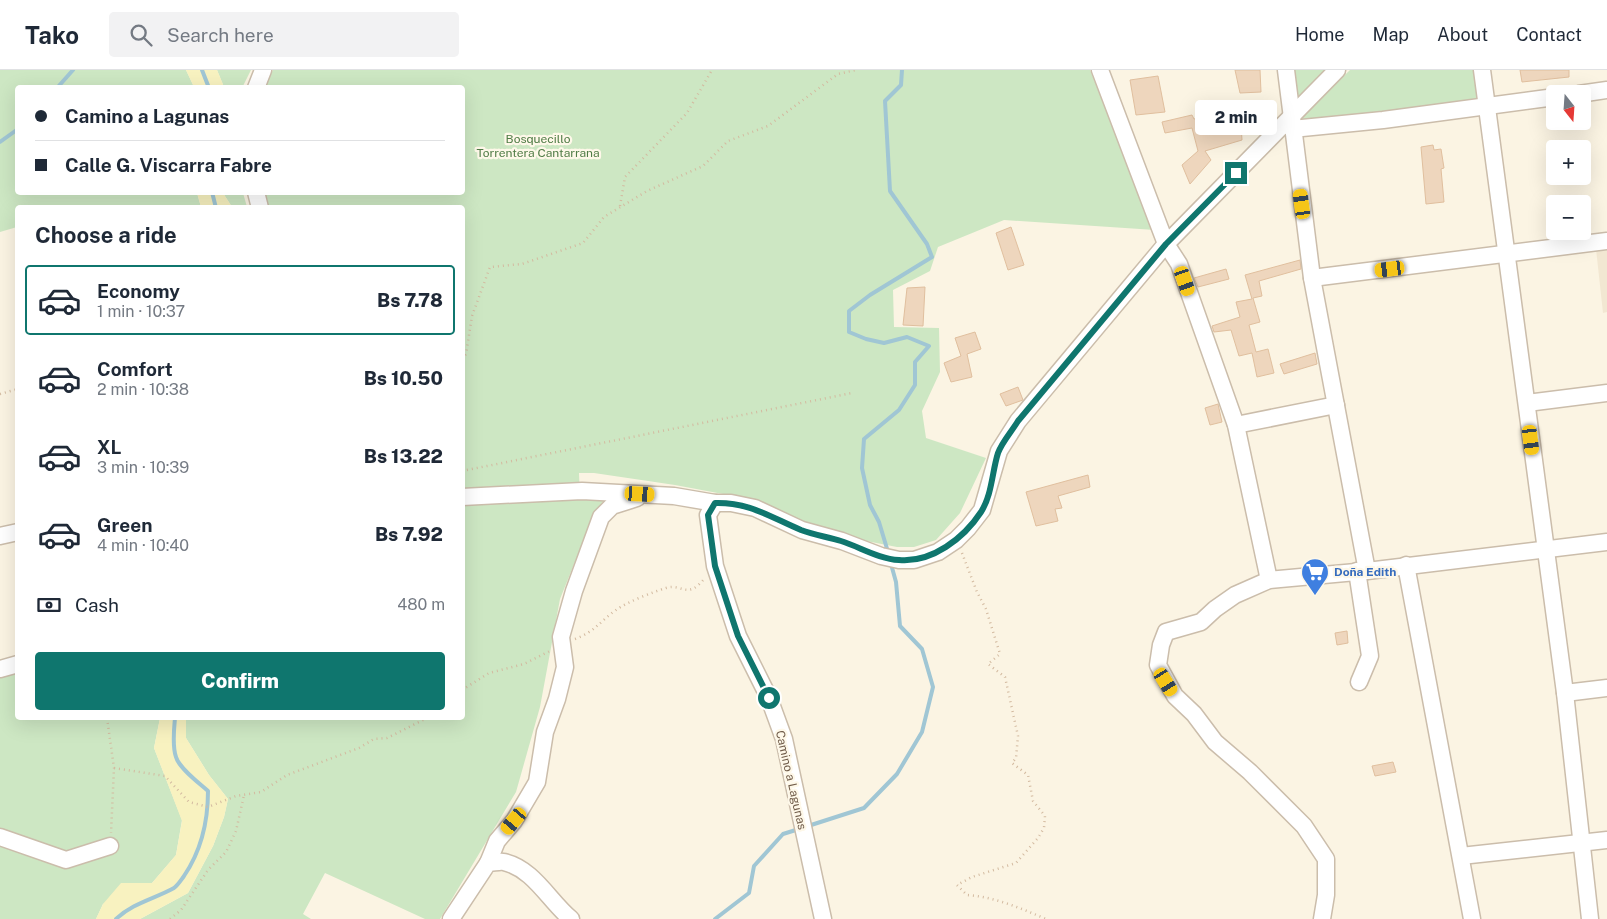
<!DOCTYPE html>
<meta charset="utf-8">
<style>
body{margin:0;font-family:"Public Sans",sans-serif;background:#f2f2f3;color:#1f2937;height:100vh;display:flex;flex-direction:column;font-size:19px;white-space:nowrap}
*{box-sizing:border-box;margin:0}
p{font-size:16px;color:#747a83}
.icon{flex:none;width:28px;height:28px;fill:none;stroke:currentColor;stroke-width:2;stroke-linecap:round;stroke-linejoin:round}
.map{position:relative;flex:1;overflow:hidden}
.drawer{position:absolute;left:15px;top:135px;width:450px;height:515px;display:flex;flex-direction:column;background:#fff;border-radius:5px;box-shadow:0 5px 20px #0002}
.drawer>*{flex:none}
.banner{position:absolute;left:15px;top:15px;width:450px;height:110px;border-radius:5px;box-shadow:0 5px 20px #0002;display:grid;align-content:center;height:110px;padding:0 20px;background:#fff}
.needle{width:32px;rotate:163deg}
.buttons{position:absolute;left:1546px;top:15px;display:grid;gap:10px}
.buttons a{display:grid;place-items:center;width:45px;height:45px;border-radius:5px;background:#fff;box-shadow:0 5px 20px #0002;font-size:25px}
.end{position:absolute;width:22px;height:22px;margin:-11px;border:6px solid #0f766e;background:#fff;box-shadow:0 0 0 2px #fff}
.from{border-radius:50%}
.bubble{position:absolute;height:35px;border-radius:5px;background:#fff;box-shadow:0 5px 20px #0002;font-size:16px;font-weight:800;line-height:35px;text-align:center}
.car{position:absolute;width:15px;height:30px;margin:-15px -8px;border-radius:6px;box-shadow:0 0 4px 1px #0007;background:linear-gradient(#f5c518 24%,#345 0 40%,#f5c518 0 76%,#345 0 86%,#f5c518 0)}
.banner b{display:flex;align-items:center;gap:18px;height:48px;font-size:19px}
.banner b+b{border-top:1px solid #e0e1e3}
.banner i{width:12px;height:12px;background:#1f2937}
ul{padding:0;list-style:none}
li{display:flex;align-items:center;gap:15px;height:70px;margin:0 10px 8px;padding:0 10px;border:2px solid transparent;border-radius:5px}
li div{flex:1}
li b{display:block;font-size:19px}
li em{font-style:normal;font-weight:800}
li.current{border-color:#0f766e}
li>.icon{width:45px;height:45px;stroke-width:1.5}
h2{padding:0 20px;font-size:22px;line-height:60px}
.pay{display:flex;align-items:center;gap:12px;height:55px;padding:0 20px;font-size:19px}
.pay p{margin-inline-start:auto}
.cta{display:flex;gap:10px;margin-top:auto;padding:10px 20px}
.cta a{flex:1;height:58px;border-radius:5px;background:#0f766e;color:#fff;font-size:20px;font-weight:800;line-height:58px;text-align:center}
header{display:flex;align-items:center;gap:30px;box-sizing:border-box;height:70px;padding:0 25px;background:#fff;border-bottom:1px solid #e0e1e3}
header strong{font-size:24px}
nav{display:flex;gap:28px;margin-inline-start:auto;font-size:18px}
.search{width:350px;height:45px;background:#f2f2f3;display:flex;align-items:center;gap:12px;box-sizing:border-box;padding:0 18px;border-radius:5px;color:#747a83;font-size:19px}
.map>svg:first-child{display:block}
</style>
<header>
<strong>Tako</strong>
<div class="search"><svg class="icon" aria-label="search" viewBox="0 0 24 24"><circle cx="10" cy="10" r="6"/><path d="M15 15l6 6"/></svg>Search here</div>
<nav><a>Home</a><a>Map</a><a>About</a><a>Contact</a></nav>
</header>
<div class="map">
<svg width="1607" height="849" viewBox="0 0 1607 849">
<rect width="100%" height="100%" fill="#fbf4e3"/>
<polygon fill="#f2e7d2" points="1607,178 1607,242 1603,243 1596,179"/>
<g fill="#cde7c3">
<polygon points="0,0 186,0 194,17 18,18 18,122 197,123 201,137 18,138 17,157 0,162"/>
<polygon points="217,0 251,0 242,18 224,17"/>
<polygon points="273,0 1090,0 1155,160 1004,150 938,177 930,201 893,220 894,257 939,258 940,302 922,341 926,368 986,388 960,443 936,470 914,477 897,477 810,460 739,427 675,415 594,403 579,403 580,430 604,430 595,442 560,529 540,637 516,722 440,849 425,849 325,803 303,844 311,849 140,849 188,823 213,776 224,747 228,729 209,705 186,668 186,648 462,648 462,138 268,137 264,123 462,122 462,18 264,17"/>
<polygon points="1289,0 1327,0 1294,33"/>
<polygon points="1350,0 1475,0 1478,31 1298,51"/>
<polygon points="223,123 243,123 247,137 232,137"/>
<polygon points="17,599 18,648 160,648 154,678 182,750 176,785 152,813 103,834 96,849 0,849 0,604"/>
</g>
<g fill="#f8f2c0">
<polygon points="186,0 217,0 224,17 194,17"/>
<polygon points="197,123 223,123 232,137 201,137"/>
<polygon points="160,648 186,648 186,668 209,705 228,729 224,747 213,776 188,823 140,849 96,849 103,834 121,813 152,813 176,785 182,751 154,678"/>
</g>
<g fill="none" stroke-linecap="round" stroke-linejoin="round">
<g stroke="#a0c6d4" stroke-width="4">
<polyline points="202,0 209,18"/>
<polyline points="57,18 73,0"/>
<polyline points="0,72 18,59"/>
<polyline points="212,122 216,138"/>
<polyline points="888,482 879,452 870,435 862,398 864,369 899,340 915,315 915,292 929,276 907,267 884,273 866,269 849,262 849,241 870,225 932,187 927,174 890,121 885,31 901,15 902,0"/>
<polyline points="808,756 864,738 897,704 922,662 933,617 922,579 900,556 896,512 891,494"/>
<path d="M116,849C133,833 154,829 174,818C178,815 181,810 184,806C201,781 208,751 208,721C199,713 179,698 176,687C172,676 174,659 175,648"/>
<polyline points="715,849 749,823 754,796 783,764 799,759"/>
</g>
</g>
<g fill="#eed6bd" stroke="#e0bf9e">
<polygon points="1235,0 1260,0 1261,22 1240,23"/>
<polygon points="1520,0 1569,0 1569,7 1522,12"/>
<polygon points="1158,6 1165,42 1136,45 1130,10"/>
<polygon points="1240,40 1242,70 1205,81 1211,90 1190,114 1182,95 1198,81 1192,58 1165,63 1162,52 1192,45 1194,49"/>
<polygon points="1433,75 1434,80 1441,79 1444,98 1441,99 1444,132 1426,134 1421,77"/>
<polygon points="1011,157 1024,195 1008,200 996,163"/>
<polygon points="1300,190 1301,199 1259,211 1262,226 1253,228 1260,252 1249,255 1256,282 1268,279 1274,303 1257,307 1252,283 1239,286 1231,260 1214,262 1212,256 1240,247 1236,232 1252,229 1245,205"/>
<polygon points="1226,199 1229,209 1198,217 1194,208"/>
<polygon points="925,217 923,256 903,255 907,218"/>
<polygon points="975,262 981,279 967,284 972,307 951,312 944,293 961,286 955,268"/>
<polygon points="1315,283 1317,294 1284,304 1280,294"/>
<polygon points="1018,317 1023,330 1006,336 1000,324"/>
<polygon points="1218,334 1222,352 1210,355 1205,338"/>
<polygon points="1088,405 1090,417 1058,426 1062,438 1055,439 1058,451 1036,456 1026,422"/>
<polygon points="1347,561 1348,573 1337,575 1335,563"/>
<polygon points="1393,692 1396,702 1375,706 1372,696"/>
</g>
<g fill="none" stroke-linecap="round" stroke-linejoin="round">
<g stroke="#cbbdab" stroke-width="19">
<g id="minor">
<polyline points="1100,0 1166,174 1179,194 1236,355 1269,510"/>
<polyline points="1286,0 1312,208 1367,501"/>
<polyline points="1482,0 1565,623 1590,849"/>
<polyline points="256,18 263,0"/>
<polyline points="1579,24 1607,20"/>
<polyline points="1292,59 1383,50 1555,27"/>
<polyline points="256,122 260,138"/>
<polyline points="1312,208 1607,171"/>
<polyline points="1527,333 1607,323"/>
<polyline points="1236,355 1336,335"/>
<polyline points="462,427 582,421 674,426 715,433 731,433 755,438 802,460 842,471 881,486 899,490 914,490 938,482 956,470 968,458 982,440 999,381 1018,351 1166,174 1337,0"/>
<polyline points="715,433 708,445 715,496 738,566 769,628 784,669 823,849"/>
<polyline points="0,466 18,462"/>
<polyline points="1406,495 1472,849"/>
<polyline points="1357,501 1370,586 1359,612"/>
<polyline points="0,599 18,594"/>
<polyline points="1565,623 1607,618"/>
<polyline points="0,767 66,790 110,776"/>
<polyline points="1461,786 1607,770"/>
<polyline points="488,793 497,771 514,751 537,712 545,662 557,629 565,597 561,567 574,521 601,447 612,436 637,428"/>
<path d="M451,849L488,793C493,793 500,791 504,792C534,799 549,831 571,849"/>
<polyline points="1322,849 1326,825 1326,789 1304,756 1250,702 1215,672 1194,644 1175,626 1158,595 1161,575 1166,562 1201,552 1215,539 1235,525 1269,510 1367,501 1607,472"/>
</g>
</g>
<g stroke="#d3baa0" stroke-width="2.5" stroke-dasharray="1 4" stroke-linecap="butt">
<polyline points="620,136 625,107 687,43 712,0"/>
<polyline points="462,289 466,284 472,246 490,197 522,194 583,173 604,147 647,121 703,96 728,71 768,56 838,4 856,0"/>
<polyline points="0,324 18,319"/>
<polyline points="462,401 852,323"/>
<path d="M962,483L977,522L986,539L1000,584L988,594L1005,607L1018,666L1016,688L1012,693L1028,705L1033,731L1045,746L1044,758L1038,768L1016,793L972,807L957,815L967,825C995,827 1020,838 1046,849"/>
<path d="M575,569C596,561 599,552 616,540C627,532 653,522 666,518C682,513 687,530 704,509"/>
<polyline points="462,620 489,603 524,594 550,581"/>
<polyline points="107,648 114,698 111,763"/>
<polyline points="114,698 165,706 189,732 208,737 236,726 261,722 287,705 359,678 374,669 387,668 427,648"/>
<polyline points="170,849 181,840 208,800 226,782 236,761 244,725"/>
</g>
<use href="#minor" stroke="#fff" stroke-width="16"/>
</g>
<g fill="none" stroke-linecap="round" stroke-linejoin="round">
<path stroke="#0f766e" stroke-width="6" d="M769,628L738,566L715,496L708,445L715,433C749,432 770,447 801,460C814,465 828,467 841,471C860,477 879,489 899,490C932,493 964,468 981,442C992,425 992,402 998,383C1002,372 1012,361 1018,351L1166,174L1236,103"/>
</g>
<defs>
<g id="supermarket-pin" transform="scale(1.4375)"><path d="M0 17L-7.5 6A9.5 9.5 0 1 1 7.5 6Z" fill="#3f7fe0" stroke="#fef8e9"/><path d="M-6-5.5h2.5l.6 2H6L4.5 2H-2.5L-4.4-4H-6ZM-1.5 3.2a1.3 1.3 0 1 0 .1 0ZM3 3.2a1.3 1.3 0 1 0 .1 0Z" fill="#fff"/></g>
</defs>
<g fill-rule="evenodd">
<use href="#supermarket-pin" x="1315" y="502"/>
</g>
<g text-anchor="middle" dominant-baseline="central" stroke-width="4.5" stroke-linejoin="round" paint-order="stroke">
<g font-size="12" fill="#507c46" stroke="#fef8e9">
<text x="538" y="69">Bosquecillo<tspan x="538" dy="14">Torrentera Cantarrana</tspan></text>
</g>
<g font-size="12" font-weight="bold" fill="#366cbe" stroke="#fef8e9" text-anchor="start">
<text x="1334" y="502">Doña Edith</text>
</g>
<g font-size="12" fill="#715d4b" stroke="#fef8e9">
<text transform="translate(791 710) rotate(77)">Camino a Lagunas</text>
</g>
</g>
</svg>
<div class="buttons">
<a><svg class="needle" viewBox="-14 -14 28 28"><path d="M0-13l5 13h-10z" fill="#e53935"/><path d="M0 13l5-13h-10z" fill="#747a83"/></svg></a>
<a>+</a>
<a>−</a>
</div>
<i class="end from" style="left:769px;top:628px"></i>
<i class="end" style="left:1236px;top:103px"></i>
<div class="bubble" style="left:1195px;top:30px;width:82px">2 min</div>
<i class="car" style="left:1302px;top:134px;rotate:352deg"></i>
<i class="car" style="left:1390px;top:199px;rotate:263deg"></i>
<i class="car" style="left:1185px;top:211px;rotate:161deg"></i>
<i class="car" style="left:1531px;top:370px;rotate:173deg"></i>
<i class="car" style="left:640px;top:424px;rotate:93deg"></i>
<i class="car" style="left:1166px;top:612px;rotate:148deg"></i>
<i class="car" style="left:514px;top:751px;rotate:220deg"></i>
<div class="banner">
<b><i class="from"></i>Camino a Lagunas</b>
<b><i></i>Calle G. Viscarra Fabre</b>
</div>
<section class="drawer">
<h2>Choose a ride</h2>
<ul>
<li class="current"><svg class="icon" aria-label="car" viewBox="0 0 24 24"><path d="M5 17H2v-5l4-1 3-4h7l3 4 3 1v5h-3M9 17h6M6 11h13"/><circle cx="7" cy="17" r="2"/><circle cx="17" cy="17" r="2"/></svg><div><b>Economy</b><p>1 min · 10:37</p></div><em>Bs 7.78</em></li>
<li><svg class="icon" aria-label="car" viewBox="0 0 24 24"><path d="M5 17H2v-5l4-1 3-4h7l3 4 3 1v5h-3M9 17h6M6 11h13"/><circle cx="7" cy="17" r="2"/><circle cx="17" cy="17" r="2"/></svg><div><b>Comfort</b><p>2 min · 10:38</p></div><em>Bs 10.50</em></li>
<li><svg class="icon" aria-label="car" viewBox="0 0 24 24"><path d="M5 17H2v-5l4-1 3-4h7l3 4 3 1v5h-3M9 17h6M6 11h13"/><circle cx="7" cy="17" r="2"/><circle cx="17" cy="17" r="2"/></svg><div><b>XL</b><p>3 min · 10:39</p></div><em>Bs 13.22</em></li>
<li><svg class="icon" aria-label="car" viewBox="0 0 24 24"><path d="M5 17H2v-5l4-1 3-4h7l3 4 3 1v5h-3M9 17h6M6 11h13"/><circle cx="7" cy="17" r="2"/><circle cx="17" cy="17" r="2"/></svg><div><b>Green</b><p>4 min · 10:40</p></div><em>Bs 7.92</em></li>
</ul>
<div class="pay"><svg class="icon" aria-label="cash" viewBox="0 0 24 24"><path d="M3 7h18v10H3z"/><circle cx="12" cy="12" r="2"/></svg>Cash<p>480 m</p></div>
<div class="cta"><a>Confirm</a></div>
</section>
</div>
